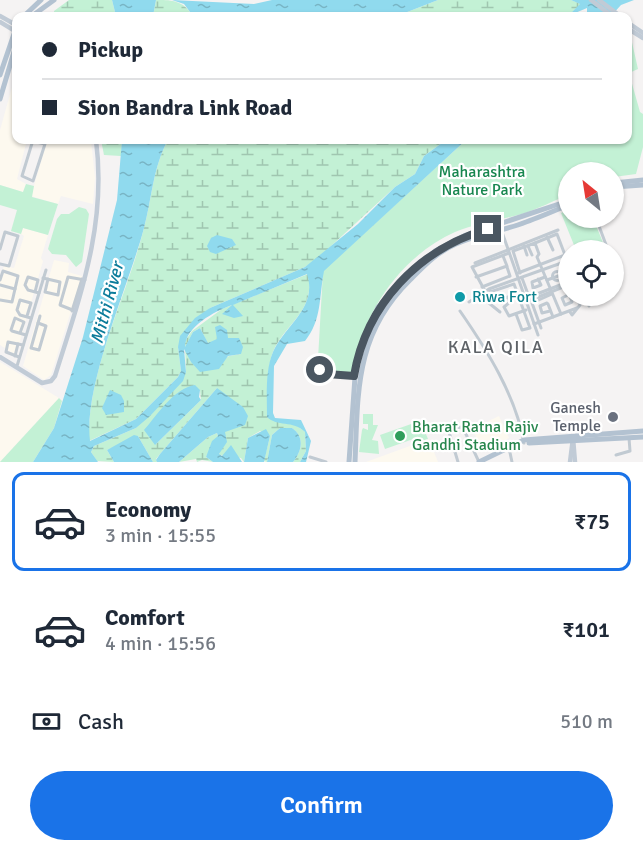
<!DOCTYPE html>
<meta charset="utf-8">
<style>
body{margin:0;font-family:Signika,sans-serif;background:#f6f6f7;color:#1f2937;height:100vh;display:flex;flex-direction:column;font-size:22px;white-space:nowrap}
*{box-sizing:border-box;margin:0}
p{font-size:20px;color:#747a83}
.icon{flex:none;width:33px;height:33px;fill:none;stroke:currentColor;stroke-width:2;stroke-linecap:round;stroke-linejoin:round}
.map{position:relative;height:462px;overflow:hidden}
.sheet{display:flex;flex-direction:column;background:#fff;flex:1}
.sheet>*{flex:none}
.hud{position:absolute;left:12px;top:12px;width:620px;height:132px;border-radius:12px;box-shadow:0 2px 4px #0004;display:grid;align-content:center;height:132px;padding:0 30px;background:#fff}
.needle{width:39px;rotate:330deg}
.fabs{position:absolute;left:558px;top:162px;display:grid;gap:12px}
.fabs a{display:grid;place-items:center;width:66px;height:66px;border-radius:50%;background:#fff;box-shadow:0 2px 4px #0004;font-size:30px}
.end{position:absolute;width:27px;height:27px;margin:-14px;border:8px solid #4a5661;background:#fff;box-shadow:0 0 0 3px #fff}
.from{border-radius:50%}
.hud b{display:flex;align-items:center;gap:21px;height:57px;font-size:22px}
.hud b+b{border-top:2px solid #e0e1e3}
.hud i{width:15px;height:15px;background:#1f2937}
ul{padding:10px 0 0;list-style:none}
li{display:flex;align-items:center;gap:18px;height:99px;margin:0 12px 9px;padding:0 18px;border:3px solid transparent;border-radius:12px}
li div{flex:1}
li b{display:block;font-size:22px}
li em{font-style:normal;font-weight:600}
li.active{border-color:#1a73e8}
li>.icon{width:54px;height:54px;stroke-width:1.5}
.pay{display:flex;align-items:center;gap:15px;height:66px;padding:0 30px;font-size:22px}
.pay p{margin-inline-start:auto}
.cta{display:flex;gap:12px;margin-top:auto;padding:12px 30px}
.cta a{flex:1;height:69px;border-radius:36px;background:#1a73e8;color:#fff;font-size:24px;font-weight:600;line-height:69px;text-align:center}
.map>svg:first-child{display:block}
</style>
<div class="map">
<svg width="643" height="462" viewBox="0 0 643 462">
<defs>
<pattern id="wetland-marsh" width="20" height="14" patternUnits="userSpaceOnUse" patternTransform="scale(1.5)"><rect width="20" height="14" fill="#c3f1d5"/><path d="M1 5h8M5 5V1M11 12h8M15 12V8" fill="none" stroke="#a0c6b0"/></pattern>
<pattern id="water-ripples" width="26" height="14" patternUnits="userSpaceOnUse" patternTransform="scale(1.5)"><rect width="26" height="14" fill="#90daee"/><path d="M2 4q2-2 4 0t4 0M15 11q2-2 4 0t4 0" fill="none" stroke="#78b4c4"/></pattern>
</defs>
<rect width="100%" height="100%" fill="#f5f3f3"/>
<g fill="#fdf9ef">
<polygon points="16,73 16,140 27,140 17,179 26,184 23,192 0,185 0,130"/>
<polygon points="43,140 91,140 95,178 93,204 61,196 58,204 31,196 47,141"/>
<polygon points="23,228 48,235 41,258 43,261 16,355 0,345 0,278 4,266 14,268 24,236 21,234"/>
<polygon points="54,260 69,263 68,272 82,276 51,375 44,380 23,366"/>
<polygon points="0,362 59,398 0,462"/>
<polygon points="499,416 509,438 483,451 472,429"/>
<polygon points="429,439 438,462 366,462"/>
</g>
<g fill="url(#wetland-marsh)" fill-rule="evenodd">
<polygon points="69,0 112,0 116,16 54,16 54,11"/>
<path d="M156,0C170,0 181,0 190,12L188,16H153Z"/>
<polygon points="438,0 571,0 581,4 568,16 397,16"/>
<polygon points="101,140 122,140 121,156 104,155"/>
<path d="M168,140H446L424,156L415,174L395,187L317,259L305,267L210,308L178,347L181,371L178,377L136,419L89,441C87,371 127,296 144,228C152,198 153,167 168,140Z"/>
<path d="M308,274C316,312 285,323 273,352C266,369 269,397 267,417C280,423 294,421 305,432L306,451L300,462H293C302,451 305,437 292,428H280L272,435L267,462L264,461L270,436L260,431L248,438L244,462L241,458L219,455L225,432L217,388L160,454L156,459L157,462H153L138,436L107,450L114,462L97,461L91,452L94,446L136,428L186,372L185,341L192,331L222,309ZM200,328L208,344L227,338L241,354L229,356L223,360L191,362L185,348L193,332ZM200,390L201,400L155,445Z"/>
<polygon points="217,433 218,436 206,457 213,462 202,460 197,462 196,459 179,462 208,437"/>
</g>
<g fill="#c3f1d5">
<path d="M627,20L638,69L629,73L640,112L643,114V147L636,174L614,177V172H568V195C553,201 538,209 522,214C500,220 476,223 455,232C398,258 363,314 351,374L323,372L318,359L323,271L466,140H627Z"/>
<polygon points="26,184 34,186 32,197 58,204 48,235 23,228 21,234 11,231 17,210 0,205 0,185 23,192"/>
<polygon points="79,207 86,209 89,214 82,262 76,267 66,255 52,254 48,249 57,219 61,214 69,214"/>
<polygon points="568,210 568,218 593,218 604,245 590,250 576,250 561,213"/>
<polygon points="59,398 62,401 54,428 33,462 0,462"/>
<polygon points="363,414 373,414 373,425 378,425 372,440 378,441 379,454 359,452 362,430 363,428 368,430 368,424 363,424"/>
<polygon points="414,423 416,429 423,427 428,439 421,441 419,437 385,449 380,435"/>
</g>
<g fill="url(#water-ripples)">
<polygon points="112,0 156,0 153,16 116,16"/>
<polygon points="172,0 254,4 272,0 438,0 397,16 188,16 190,12 184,4"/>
<polygon points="571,0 634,0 621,5 611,16 587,16 587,8 568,16 580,4"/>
<path d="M122,140H168C153,167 152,198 144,228C129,285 83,386 90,441L136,419L178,377L181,371L178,347L180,336L195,318L210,308L305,267L358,224L395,187L415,174L424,156L446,140H466L324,271C319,297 322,320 305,341L287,344L274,366L273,413L275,418L301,420L311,441L306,462H300L306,451L305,432C293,420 277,427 267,417C267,397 265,370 273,352C285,325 318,308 307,274L233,305L243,316L234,318L222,314L232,305C215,311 185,327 185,347L193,332L200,328L208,343L217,339L215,327L220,325L227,330L228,338H239L243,347L241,354L228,356L219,369L200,372L191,362L184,349L186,372L183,381L150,416L136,428L94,446L91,452L98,462H33L54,428L83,337L117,200Z"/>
<polygon points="217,235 232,239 236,245 216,254 210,252 207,246 211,238"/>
<path d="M195,385L200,390L199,397L201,400L155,445L144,430C157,415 174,388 195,385Z"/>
<polygon points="217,388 243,407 248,416 245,425 225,432 227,442 219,454 222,456 231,445 242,462 213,462 206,457 212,441 218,436 217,433 208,437 179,462 157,462 156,460 160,454"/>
<polygon points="110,390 121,395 124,401 124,412 106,415 102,408"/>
<path d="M280,428H292C305,437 302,451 293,462H267L272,435Z"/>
<polygon points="266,429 270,436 264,462 244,462 248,438"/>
<polygon points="134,435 138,436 153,462 114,462 107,450"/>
</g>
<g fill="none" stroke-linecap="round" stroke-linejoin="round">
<g stroke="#c1cad2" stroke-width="3">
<polyline points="32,141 45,144 33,181 22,176 33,140"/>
<polyline points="596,218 608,250"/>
<polyline points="598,223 611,218"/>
<polyline points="501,229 538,335"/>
<polyline points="547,237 553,250"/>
<polyline points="524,246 527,255"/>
<polyline points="528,246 532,255"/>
<polyline points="0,249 5,232 18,236 9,266 0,264"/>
<polyline points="475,263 558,230"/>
<polyline points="563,263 568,279"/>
<circle cx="557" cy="276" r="4.5"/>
<polyline points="518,273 565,255 557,234 535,243"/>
<polyline points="520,273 513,251 535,243 539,254 537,257 561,314"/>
<polyline points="476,277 507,266 503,256"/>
<polyline points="43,278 60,282 58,295 45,292 48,279"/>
<polyline points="522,278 529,297 568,282"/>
<polyline points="538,279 541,285 533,288 532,282 545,277"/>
<polyline points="0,280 3,271 18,276 12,302 0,300"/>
<polyline points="547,280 561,275"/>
<polyline points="0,285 15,289"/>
<polyline points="482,287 510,276 507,267"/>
<polyline points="485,291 472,267 509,253"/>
<polyline points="490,291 495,301 508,297 510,302 504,307 509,316 526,310"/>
<polyline points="35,292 38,280 28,277 25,285 28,290 39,293"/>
<polyline points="490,292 514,284 530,328 522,330 516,314"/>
<polyline points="479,295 500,312"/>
<polyline points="568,295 562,298 565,305 572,302 570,296"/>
<polyline points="469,302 489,289 567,261"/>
<polyline points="526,302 568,285"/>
<polyline points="589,306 593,296"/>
<polyline points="72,311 82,279"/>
<polyline points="75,311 60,305 68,277 85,280"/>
<path d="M460,311C487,350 516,396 524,443"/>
<polyline points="550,311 542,313 540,306 547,303 548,304 553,317"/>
<polyline points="570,312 572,315 580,305 576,296 570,296"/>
<polyline points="27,316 31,303 20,300 17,310 20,315 31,318"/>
<polygon points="38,323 46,326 39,350 31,348"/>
<polyline points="38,323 40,316"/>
<polyline points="534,324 577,308"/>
<polyline points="541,328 532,303 552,294"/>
<polyline points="20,333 24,322 15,318 11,330 12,331 26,335"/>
<polyline points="15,356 18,344"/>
<polyline points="19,357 6,352 8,342 23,345"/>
<polyline points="317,360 323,373 354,376"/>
<polyline points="17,366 46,270"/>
<polyline points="509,448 512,462"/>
<polyline points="616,455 630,451 629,438"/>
<polyline points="310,457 326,462"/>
<polyline points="458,462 449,432 460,427 464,430 479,462"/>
</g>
<g stroke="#c1cbd6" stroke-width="4.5">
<polyline points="591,0 612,16"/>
<polyline points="599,0 620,16"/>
<polyline points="0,16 16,25"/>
<polyline points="0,22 15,31"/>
<polyline points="627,22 643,33"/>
<polyline points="627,28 643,38"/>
<path d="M0,357L42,383L51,381L55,376C80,296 107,225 96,140"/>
<polyline points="573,438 575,462"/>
<polyline points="570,462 573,438"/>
</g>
<g stroke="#b3c2d1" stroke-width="5">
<polyline points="24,16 41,0"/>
<polyline points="32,16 54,0"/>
<polyline points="0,75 16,28"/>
<polyline points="0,99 16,45"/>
<polyline points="614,183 643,180"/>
<polyline points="614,187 643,185"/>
<polyline points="529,443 643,437"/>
<polyline points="349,462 356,363 378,307 435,251 466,235 568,201"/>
<path d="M355,462C358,391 355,334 410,280C424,266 437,252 456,244C479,234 503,231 526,222C540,217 554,211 568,205"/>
<polyline points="479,462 524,440 643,431"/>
</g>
</g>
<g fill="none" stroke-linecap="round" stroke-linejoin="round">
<path stroke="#4a5661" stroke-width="8" d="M320,370L327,374L354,376C366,304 419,249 488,229"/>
</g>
<circle fill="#0f9aa8" stroke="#fff" stroke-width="2" cx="460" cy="297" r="6"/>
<circle fill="#6b7280" stroke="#fff" stroke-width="2" cx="613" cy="417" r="6"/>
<circle fill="#2e9e5b" stroke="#fff" stroke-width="2" cx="400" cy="436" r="6"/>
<g text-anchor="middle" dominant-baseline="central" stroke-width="4.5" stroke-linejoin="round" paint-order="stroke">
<g font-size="16" fill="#17864f" stroke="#fff">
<text x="482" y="172">Maharashtra<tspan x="482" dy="18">Nature Park</tspan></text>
</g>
<g font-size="16" fill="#0d838f" stroke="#fff" text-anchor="start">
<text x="472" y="297">Riwa Fort</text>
</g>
<g font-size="16" fill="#5b616d" stroke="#fff" text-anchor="end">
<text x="601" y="408">Ganesh<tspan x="601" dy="18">Temple</tspan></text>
</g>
<g font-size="16" fill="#27864d" stroke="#fff" text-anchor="start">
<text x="412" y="427">Bharat Ratna Rajiv<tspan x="412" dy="18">Gandhi Stadium</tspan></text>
</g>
<g font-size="18" font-style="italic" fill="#0c7c9b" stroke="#fff">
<text transform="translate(107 303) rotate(-75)">Mithi River</text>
</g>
<g font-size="18" letter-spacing="1.5" fill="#5f6368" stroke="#fff">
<text x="496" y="347">KALA QILA</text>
</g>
</g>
</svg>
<div class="fabs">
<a><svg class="needle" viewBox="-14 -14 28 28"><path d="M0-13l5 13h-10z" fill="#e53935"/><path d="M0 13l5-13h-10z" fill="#747a83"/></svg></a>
<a><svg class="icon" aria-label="locate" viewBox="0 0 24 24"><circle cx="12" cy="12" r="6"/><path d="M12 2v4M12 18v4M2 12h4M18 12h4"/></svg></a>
</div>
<i class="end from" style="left:320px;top:370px"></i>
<i class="end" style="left:488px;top:229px"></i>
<div class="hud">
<b><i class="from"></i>Pickup</b>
<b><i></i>Sion Bandra Link Road</b>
</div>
</div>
<section class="sheet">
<ul>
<li class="active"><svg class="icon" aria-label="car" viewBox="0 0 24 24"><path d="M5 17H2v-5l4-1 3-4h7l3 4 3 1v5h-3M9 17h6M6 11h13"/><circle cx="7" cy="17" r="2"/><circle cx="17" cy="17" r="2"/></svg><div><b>Economy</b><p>3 min · 15:55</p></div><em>₹75</em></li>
<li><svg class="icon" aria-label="car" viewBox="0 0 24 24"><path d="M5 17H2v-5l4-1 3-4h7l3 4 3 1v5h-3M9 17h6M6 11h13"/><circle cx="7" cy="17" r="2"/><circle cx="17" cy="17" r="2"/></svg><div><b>Comfort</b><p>4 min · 15:56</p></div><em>₹101</em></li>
</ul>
<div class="pay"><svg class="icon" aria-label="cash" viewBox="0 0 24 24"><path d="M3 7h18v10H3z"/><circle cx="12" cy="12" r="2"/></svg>Cash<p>510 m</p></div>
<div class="cta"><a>Confirm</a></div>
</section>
